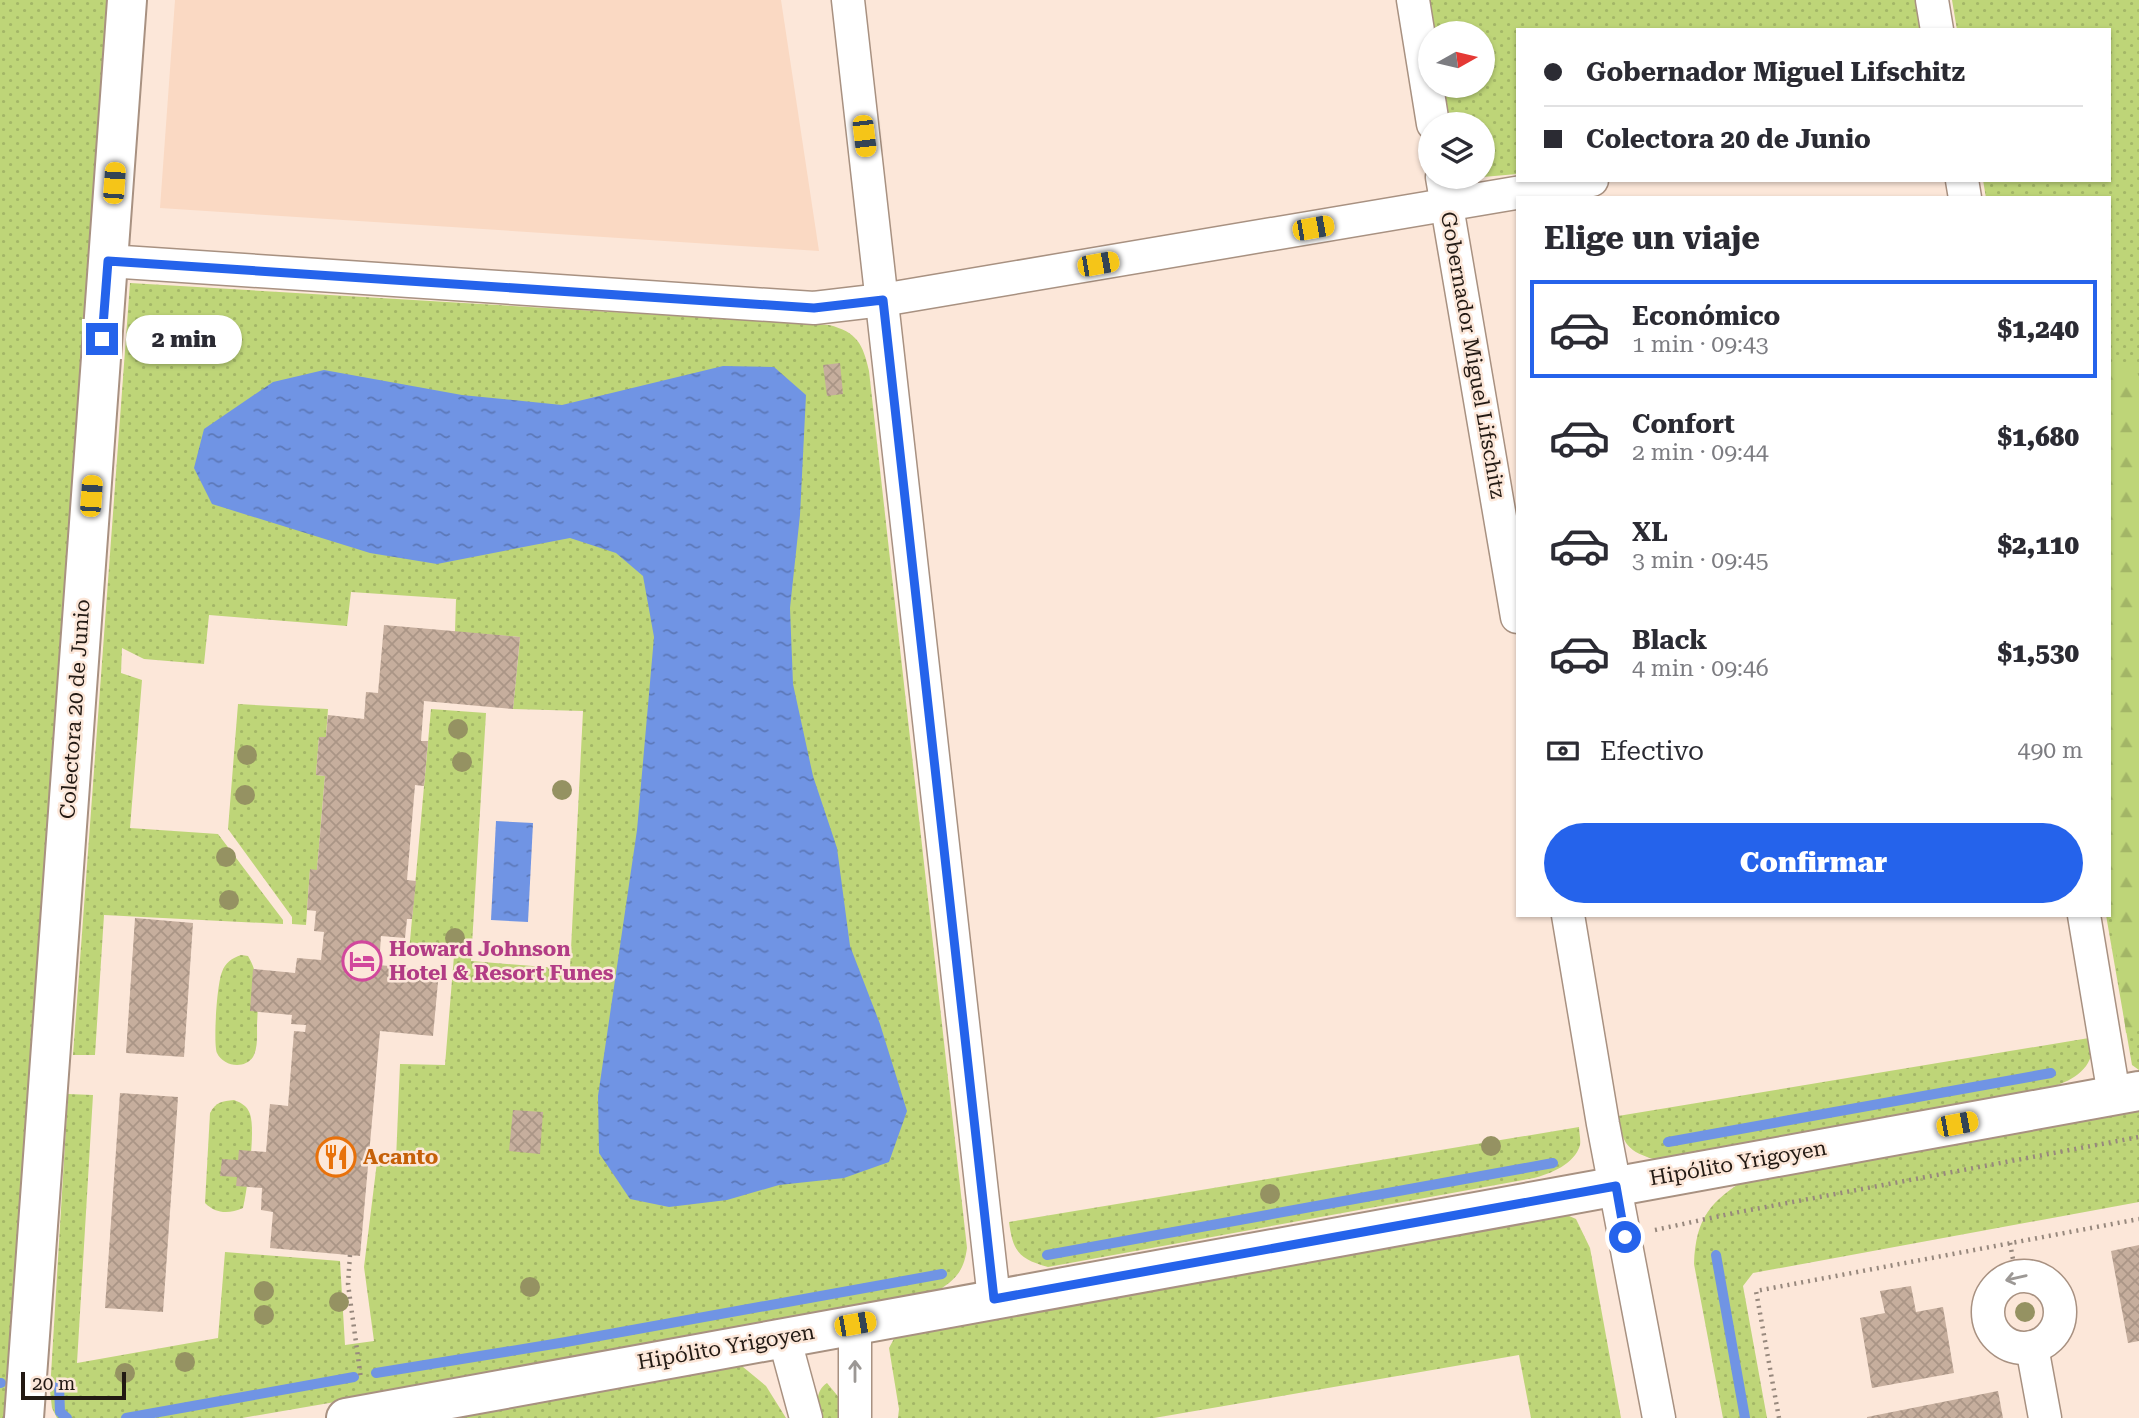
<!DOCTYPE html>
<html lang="es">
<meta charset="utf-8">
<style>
body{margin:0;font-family:"Roboto Serif",serif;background:#f2f2f3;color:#2b2b33;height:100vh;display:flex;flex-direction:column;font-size:26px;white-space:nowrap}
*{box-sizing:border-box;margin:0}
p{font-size:23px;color:#7c7c81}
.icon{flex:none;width:38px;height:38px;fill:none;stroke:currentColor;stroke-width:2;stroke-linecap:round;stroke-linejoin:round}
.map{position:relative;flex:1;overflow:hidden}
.panel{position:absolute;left:1516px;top:196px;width:595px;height:721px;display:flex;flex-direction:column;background:#fff;border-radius:0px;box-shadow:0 2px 5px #0004}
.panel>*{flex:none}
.guide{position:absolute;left:1516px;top:28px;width:595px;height:154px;border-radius:0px;box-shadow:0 2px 5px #0004;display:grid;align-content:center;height:154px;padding:0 28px;background:#fff}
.needle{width:46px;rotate:82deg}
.buttons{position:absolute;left:1418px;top:21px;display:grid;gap:14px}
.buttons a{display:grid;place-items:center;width:77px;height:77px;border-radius:50%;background:#fff;box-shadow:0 2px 5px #0004;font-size:35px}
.scale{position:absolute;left:21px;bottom:18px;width:105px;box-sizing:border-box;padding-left:7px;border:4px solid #221913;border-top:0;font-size:19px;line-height:24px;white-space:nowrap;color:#221913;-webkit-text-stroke:5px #fce7d9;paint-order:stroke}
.end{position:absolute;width:32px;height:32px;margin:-16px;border:9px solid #2563eb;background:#fff;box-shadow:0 0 0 4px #fff}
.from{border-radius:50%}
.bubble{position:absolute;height:49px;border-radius:24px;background:#fff;box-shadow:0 2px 5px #0004;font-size:23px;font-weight:800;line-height:49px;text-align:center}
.car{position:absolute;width:21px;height:42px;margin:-21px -10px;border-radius:9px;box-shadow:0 0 5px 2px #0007;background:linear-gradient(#f5c518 24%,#345 0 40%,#f5c518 0 76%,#345 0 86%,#f5c518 0)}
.guide b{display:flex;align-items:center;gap:24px;height:66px;font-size:26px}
.guide b+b{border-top:2px solid #e1e1e2}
.guide i{width:18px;height:18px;background:#2b2b33}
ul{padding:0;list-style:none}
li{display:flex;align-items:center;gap:21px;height:98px;margin:0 14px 10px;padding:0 14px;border:4px solid transparent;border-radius:0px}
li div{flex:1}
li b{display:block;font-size:26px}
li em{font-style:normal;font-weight:800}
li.active{border-color:#2563eb}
li>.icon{width:63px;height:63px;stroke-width:1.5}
h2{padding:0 28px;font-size:32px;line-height:84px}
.pay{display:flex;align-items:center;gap:18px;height:77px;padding:0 28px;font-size:26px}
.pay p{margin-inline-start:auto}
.primary-button{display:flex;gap:14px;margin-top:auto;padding:14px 28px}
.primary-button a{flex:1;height:80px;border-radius:42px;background:#2563eb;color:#fff;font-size:28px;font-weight:800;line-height:80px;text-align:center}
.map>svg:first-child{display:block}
</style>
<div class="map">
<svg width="2139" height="1418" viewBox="0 0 2139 1418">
<defs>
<pattern id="green-dots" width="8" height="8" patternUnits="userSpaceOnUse" patternTransform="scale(1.75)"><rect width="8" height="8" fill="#bed578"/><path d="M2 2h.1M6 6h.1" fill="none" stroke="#a3b667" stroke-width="1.8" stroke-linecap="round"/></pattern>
<pattern id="forest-firs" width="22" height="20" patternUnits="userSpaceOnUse" patternTransform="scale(1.75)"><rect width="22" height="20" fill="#bed578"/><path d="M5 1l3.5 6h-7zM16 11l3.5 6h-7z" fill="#a3b667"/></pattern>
<pattern id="water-ripples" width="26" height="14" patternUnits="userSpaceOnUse" patternTransform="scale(1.75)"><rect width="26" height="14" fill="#7094e4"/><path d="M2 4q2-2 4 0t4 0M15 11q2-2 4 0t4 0" fill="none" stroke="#5c78b8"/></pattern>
<pattern id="building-cross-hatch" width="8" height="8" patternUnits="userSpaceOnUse" patternTransform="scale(1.75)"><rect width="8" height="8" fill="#c6ae9d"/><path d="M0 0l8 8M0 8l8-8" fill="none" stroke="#aa9586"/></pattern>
</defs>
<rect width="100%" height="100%" fill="#fce7d9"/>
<polygon fill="#fad9c3" points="175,0 781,0 819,251 160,208"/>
<g fill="url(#green-dots)">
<polygon points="0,0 127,0 24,1418 0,1418"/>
<polygon points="1427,0 1920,0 1925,30 1517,30 1517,174 1483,177 1482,124 1448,124 1441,86 1482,86 1482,33 1433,33"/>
<polygon points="1952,0 2139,0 2139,1070 2132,1065 2106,915 2109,915 2109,198 1986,198 1983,180 2109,180 2109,30 1957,30"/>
<path d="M130,283L829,325C857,332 863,344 869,371L967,1248C964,1269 958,1278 939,1290L549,1365L242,1418H57L52,1408L50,1391L68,1094L93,1095L77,1363L218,1338L225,1252L340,1261L345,1345L374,1341L364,1267L377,1162L396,1160L400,1064L445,1065L454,956L409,952L431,709L486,713L471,961L570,969L583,711L513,709L520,637L455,632L456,599L351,592L347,626L209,615L204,664L144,659L122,648L121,673L142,680L130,828L218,834L283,920V924L104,915L95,1055H73Z"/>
<polygon points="238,704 328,709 326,737 319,737 316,775 325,776 317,870 310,870 306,925 292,924 292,917 228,829"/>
<path d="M241,955L248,956C261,977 258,1001 257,1025C257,1035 258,1048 253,1057C244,1070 223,1066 217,1053C213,1044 217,983 222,972C225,963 232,958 241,955Z"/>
<path d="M2089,1038C2090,1043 2092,1052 2091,1056C2085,1076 2061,1085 2044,1089L1657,1160C1628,1152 1622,1144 1618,1116Z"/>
<path d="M234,1100C242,1103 247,1106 250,1114C256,1131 247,1190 243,1208C229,1214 216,1214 205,1203L210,1113C216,1102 222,1101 234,1100Z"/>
<path d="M2139,1107V1202L1753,1273L1743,1286L1767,1418H1723L1694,1264C1696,1217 1710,1202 1749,1177Z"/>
<path d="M1579,1127C1579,1132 1581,1140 1580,1145C1575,1164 1550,1174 1534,1178L1048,1267C1019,1259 1013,1252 1009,1222Z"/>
<polygon points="1560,1212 1576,1219 1590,1248 1621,1418 1531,1418 1519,1355 1154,1418 898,1418 899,1409 889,1348 896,1335"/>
<polygon points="737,1362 766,1386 786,1418 434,1418"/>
<path d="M827,1383L841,1400L845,1418H818C817,1405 815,1391 827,1383Z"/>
</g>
<polygon fill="url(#forest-firs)" points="2109,362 2133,364 2139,377 2139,1030 2126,1033 2109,894"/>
<g fill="url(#water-ripples)">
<polygon points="723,366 774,367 806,395 800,515 790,608 793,684 813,776 837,848 850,946 880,1024 907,1111 889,1162 844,1178 779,1185 727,1200 669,1207 630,1199 599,1153 598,1096 637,830 654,637 643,576 616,553 570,538 437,564 370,553 212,504 194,468 204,429 273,382 324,370 462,395 562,405"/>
<polygon points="496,821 533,823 528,922 491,920"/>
</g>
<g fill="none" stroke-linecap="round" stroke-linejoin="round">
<g stroke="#7094e4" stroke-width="10">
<polyline points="1668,1142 2051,1073"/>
<polyline points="1047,1255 1553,1163"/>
<polyline points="1716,1255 1745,1418"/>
<polyline points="376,1373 566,1342 942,1274"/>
<polyline points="0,1383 1,1383"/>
<polyline points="59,1386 60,1412 67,1418"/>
<polyline points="126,1418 354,1377"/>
</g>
</g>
<g fill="url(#building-cross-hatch)">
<polygon points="840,363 843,394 827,396 823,365"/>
<polygon points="384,625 520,637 513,709 424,701 421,741 428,741 424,786 415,785 407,880 416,881 412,919 407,919 405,938 381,936 379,965 439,971 433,1036 380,1031 360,1256 270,1248 273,1212 261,1210 262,1188 236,1186 237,1177 220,1176 222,1159 238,1160 239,1150 266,1152 270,1104 288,1106 294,1031 305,1032 306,1025 291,1024 292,1015 250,1011 253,969 295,973 297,958 321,960 324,932 314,931 316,911 307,910 310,869 317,870 325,776 316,775 319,737 326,737 328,715 364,719 366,692 378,693"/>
<polygon points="135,918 193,923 184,1057 126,1053"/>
<polygon points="120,1093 178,1097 163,1312 105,1308"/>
<polygon points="513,1110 543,1112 540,1154 509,1151"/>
<polygon points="2139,1245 2139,1341 2128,1343 2111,1251"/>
<polygon points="1911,1286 1916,1312 1943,1307 1954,1373 1872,1388 1860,1318 1885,1313 1880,1291"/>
<polygon points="1998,1391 2003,1418 1867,1418 1867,1417"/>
</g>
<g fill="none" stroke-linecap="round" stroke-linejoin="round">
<g stroke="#a89181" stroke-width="35">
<g id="minor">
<polyline points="848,0 994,1299"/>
<polyline points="1413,0 1433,124"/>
<polyline points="1932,0 1937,30"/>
<polyline points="1442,177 1517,617"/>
<polyline points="1962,180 1965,198"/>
<polyline points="108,261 814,308 882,300 1592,180"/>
<polyline points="1568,915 1603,1124 1659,1418"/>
<polyline points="2084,915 2114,1095"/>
<circle cx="2024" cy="1312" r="36"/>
<polyline points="855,1324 855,1418"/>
<polyline points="784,1337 806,1418"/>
<polyline points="2032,1347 2045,1418"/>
</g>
</g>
<g stroke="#a89181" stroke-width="42">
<g id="secondary">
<polyline points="24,1418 127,0"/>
<polyline points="346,1418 2139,1091"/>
</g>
</g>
<g stroke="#97887d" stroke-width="4.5" stroke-dasharray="2 5" stroke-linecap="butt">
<polyline points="1655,1230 1734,1213 2139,1137"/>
<polyline points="2010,1243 2016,1276"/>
<polyline points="350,1255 348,1284 361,1379"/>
<polyline points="1779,1418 1756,1291 2139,1219"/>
</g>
<use href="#minor" stroke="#fff" stroke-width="32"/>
<use href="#secondary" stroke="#fff" stroke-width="38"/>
</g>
<g fill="#959262">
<circle cx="458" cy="729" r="10"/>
<circle cx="247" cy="755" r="10"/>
<circle cx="462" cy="762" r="10"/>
<circle cx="562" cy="790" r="10"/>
<circle cx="245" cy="795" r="10"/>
<circle cx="226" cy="857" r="10"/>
<circle cx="229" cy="900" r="10"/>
<circle cx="455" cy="938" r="10"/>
<circle cx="1491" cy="1146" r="10"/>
<circle cx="1270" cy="1194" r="10"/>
<circle cx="530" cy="1287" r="10"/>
<circle cx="264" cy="1291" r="10"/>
<circle cx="339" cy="1302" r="10"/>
<circle cx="2025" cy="1312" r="10"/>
<circle cx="264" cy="1315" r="10"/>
<circle cx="185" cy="1362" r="10"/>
<circle cx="125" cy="1373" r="10"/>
</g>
<defs><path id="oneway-shaft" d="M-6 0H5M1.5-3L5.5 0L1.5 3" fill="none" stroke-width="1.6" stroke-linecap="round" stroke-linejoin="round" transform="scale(1.75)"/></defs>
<g stroke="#9c9895">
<use href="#oneway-shaft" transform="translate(2016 1278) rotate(167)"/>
<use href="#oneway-shaft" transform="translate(855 1371) rotate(-90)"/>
</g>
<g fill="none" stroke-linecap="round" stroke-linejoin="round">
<polyline stroke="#2563eb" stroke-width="9" points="102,339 108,261 814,308 883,300 994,1299 1616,1186 1625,1237"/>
</g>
<defs>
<g id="hotel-ring" transform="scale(2.0125)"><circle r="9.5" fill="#fce7d9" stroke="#d1479c" stroke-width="1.5"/><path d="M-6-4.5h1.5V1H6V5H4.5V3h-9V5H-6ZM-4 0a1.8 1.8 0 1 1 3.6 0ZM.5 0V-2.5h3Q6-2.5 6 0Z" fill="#d1479c"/></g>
<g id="restaurant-ring" transform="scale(2.0125)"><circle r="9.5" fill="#fce7d9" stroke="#e8710a" stroke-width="1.5"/><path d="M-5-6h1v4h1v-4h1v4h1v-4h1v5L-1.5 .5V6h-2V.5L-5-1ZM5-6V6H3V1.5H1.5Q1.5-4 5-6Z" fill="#e8710a"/></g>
</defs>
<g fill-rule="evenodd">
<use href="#hotel-ring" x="362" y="961"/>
<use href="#restaurant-ring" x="336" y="1157"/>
</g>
<g text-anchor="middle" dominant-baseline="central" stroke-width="5" stroke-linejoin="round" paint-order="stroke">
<g font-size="21" fill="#221913" stroke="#fce7d9">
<text transform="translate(1473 355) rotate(80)">Gobernador Miguel Lifschitz</text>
<text transform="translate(75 709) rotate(-86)">Colectora 20 de Junio</text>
<text transform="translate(1738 1163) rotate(-10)">Hipólito Yrigoyen</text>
<text transform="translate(726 1347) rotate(-10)">Hipólito Yrigoyen</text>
</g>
<g font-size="21" font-weight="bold" fill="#b23c85" stroke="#fce7d9" text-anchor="start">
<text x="389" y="949">Howard Johnson<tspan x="389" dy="24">Hotel &amp; Resort Funes</tspan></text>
</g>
<g font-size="21" font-weight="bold" fill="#c56008" stroke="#fce7d9" text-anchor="start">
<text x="363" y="1157">Acanto</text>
</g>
</g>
</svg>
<div class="buttons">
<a><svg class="needle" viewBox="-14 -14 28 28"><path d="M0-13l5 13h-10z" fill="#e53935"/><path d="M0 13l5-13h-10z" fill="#7c7c81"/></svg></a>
<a><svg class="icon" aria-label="layers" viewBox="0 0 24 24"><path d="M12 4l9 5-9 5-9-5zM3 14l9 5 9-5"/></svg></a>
</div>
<div class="scale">20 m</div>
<i class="end from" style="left:1625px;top:1237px"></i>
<i class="end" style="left:102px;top:339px"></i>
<div class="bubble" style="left:126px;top:315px;width:116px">2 min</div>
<i class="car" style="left:864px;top:136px;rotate:173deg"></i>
<i class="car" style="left:114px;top:183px;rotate:4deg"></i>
<i class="car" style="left:1313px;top:228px;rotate:80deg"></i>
<i class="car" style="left:1098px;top:264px;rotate:80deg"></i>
<i class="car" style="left:91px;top:496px;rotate:4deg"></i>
<i class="car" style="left:1957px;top:1124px;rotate:79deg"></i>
<i class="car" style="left:855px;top:1324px;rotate:80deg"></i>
<div class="guide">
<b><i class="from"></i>Gobernador Miguel Lifschitz</b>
<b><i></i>Colectora 20 de Junio</b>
</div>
<section class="panel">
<h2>Elige un viaje</h2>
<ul>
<li class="active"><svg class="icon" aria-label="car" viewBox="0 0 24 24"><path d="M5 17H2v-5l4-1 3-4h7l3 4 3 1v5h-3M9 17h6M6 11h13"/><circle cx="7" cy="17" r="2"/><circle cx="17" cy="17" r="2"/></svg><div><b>Económico</b><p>1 min · 09:43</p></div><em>$1,240</em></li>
<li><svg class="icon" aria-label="car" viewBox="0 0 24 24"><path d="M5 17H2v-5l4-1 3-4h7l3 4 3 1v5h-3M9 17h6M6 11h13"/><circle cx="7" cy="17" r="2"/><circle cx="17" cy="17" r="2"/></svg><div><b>Confort</b><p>2 min · 09:44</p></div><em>$1,680</em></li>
<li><svg class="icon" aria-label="car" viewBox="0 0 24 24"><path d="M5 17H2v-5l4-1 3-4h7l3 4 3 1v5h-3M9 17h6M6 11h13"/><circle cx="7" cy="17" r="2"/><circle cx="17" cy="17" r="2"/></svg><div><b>XL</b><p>3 min · 09:45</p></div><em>$2,110</em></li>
<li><svg class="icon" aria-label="car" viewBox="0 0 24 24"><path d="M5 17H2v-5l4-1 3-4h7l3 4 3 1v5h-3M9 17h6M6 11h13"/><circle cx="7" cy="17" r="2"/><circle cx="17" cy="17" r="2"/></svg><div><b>Black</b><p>4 min · 09:46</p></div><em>$1,530</em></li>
</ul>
<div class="pay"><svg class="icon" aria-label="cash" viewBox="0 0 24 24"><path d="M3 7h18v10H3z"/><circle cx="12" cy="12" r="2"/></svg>Efectivo<p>490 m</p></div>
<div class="primary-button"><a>Confirmar</a></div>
</section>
</div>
